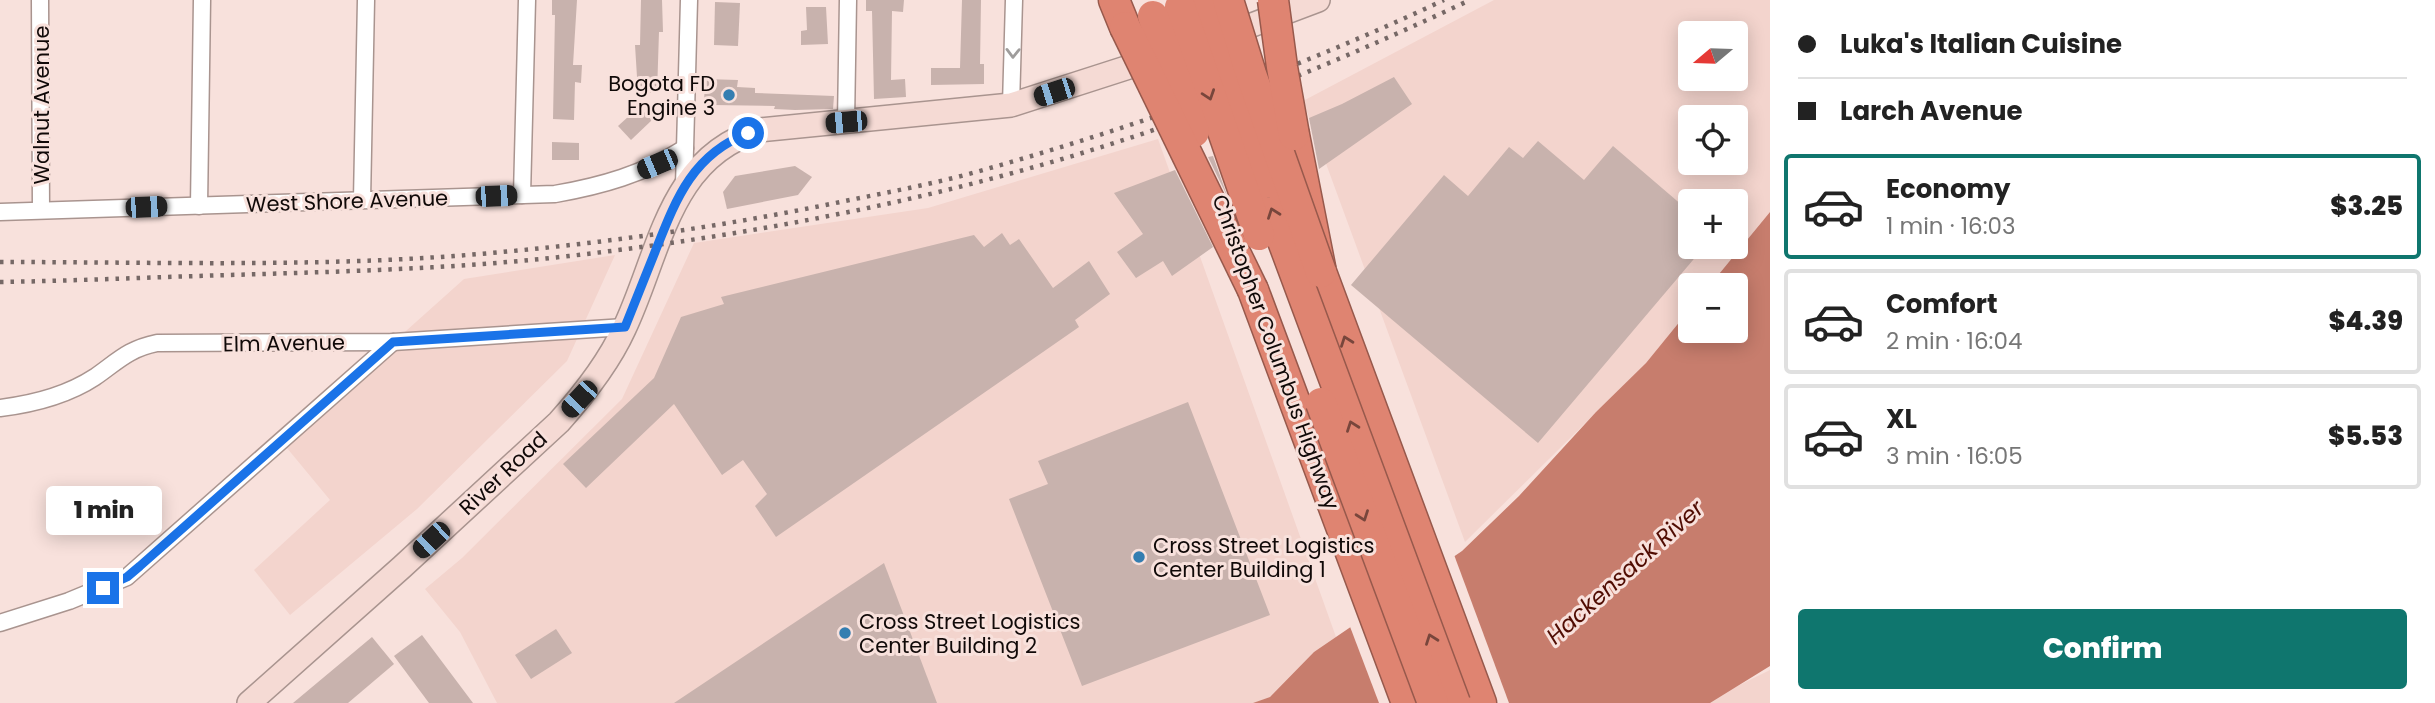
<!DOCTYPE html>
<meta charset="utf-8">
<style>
body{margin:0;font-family:Poppins,sans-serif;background:#f6f6f6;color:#222;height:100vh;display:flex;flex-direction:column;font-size:26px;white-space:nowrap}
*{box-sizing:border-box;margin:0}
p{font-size:23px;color:#767676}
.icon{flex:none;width:38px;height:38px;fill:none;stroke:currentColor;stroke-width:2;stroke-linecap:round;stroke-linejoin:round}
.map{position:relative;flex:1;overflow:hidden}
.drawer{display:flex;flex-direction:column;background:#fff;width:665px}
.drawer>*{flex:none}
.top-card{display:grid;align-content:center;height:154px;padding:0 28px;background:#fff}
.needle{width:46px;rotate:251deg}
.tools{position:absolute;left:1678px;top:21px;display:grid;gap:14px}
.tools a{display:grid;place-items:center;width:70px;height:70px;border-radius:7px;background:#fff;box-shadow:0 4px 18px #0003;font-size:35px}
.end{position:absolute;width:32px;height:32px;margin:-16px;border:9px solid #1a73e8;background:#fff;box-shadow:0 0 0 4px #fff}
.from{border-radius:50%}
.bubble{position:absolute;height:49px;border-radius:7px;background:#fff;box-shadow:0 4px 18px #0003;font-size:23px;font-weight:800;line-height:49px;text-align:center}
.car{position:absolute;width:21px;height:42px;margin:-21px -10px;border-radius:9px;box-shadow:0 0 5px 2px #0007;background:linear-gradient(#222 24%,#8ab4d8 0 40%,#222 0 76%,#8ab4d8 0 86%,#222 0)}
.top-card b{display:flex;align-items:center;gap:24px;height:66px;font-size:26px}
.top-card b+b{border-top:2px solid #e0e0e0}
.top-card i{width:18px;height:18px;background:#222}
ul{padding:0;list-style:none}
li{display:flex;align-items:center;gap:21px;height:105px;margin:0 14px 10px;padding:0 14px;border:4px solid #e0e0e0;border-radius:7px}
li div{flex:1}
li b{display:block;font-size:26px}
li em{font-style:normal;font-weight:800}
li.active{border-color:#0f766e}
li>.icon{width:63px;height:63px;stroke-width:1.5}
.cta{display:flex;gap:14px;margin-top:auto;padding:14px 28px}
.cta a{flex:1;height:80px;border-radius:7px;background:#0f766e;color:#fff;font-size:28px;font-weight:800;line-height:80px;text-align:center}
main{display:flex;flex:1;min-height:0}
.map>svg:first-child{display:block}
</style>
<main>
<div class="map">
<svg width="1770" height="703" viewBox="0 0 1770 703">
<rect width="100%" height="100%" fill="#f8e1dc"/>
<g fill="#f3d4cd" fill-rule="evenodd">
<path d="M1494,0H1770V212L1710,285H1690V309L1646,363L1465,542L1303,101ZM1690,33H1736V79H1690ZM1690,117H1736V163H1690ZM1690,201H1736V247H1690Z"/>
<polygon points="1158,139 1336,637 1270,697 1254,703 497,703 460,632 425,589 462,558 622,399 694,243 928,208"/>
<polygon points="615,255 567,361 417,509 290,615 254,570 330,500 282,442 464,279"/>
<polygon points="1770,670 1770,703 1703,703"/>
</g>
<polygon fill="#c77d6d" points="1770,212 1770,666 1710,703 1253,703 1270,697 1314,652 1462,551 1519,496 1596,412 1646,363 1690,309 1690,331 1736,331 1736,285 1710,285"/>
<polygon fill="#f8e1dc" points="1453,552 1509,703 1379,703 1349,624"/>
<g fill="#c8b2ad">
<polygon points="552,0 577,0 573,65 582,65 581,83 575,82 574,120 553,119 555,15 552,15"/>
<polygon points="641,0 662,0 663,32 659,32 657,93 638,93 635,45 640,45"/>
<polygon points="866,0 904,0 903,12 892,11 891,80 905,79 906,97 874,99 872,11 866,11"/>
<polygon points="962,0 981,0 980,64 984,64 984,84 931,85 931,68 960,68"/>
<polygon points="715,2 740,3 738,46 714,45"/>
<polygon points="806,7 826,7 828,44 801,45 801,31 807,30"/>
<polygon points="1394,77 1412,104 1319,169 1309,118 1342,104"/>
<polygon points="705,79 738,80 737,87 755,88 755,93 834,96 833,109 795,110 774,109 775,106 713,105 713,103 704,103"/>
<polygon points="639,107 652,120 631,140 618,126"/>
<polygon points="1538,141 1584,180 1613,146 1690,212 1690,247 1704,247 1538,443 1351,285 1444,175 1468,196 1509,147 1523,158"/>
<polygon points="552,142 579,143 579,160 552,160"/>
<polygon points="1213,156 1228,198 1208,157"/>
<polygon points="795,166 812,177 798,195 727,209 723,192 735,176"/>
<polygon points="1175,170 1213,247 1172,276 1163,261 1136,278 1117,252 1143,234 1114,193"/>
<polygon points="1002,233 1010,245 1019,239 1053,288 1089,261 1110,294 1075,320 1079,327 776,537 755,506 767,494 743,460 722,475 674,404 586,488 563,464 654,378 681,317 724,304 721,297 974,235 984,247"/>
<polygon points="1188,402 1270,615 1082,686 1009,499 1048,484 1038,461"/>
<polygon points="884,563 937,703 674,703"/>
<polygon points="556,629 572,653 531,679 515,655"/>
<polygon points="422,635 473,703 429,703 394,656"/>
<polygon points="372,637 394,664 348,703 293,703"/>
</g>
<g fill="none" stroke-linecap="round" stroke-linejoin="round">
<g stroke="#a9948f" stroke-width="19">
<g id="minor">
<polyline points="40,0 41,210"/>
<polyline points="1011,105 1014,0"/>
<polyline points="846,122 848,0"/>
<polyline points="684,186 689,0"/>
<polyline points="522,195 527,0"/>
<polyline points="362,200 366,0"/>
<polyline points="199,206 202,0"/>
<path d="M0,212L555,194C601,186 644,174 685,148"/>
<path d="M0,408C33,404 66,396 95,377C118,361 128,349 157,343L393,342L625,327"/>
<polyline points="0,623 69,601 127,577 393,342"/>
</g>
</g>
<g stroke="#a9948f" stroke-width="26">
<g id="secondary">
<polyline points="1223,36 1318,0"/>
<path d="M249,703L402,567L559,422C584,394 608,364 624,329C660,254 668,157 760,130L1011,105L1157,58"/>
</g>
</g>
<g stroke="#97594c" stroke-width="33">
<g id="motorway">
<polyline points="1114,0 1125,27"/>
<polyline points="1294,135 1321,272 1481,703"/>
<polyline points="1253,290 1407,703"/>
</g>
</g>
<use href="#minor" stroke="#fff" stroke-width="16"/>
<use href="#secondary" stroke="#f5dad4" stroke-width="23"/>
<use href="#motorway" stroke="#df8471" stroke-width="30"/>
<g stroke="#766866" stroke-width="4.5" stroke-dasharray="3.5 7" stroke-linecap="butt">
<path d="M0,262C151,262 304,267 454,256C586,246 716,228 845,201C889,192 933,184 976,172C1137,127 1293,71 1444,0"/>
<path d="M0,282C66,281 132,278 197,276C321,272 445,270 569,256C789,231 1010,185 1218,107C1304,75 1387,39 1470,0"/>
</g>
<g stroke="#97594c" stroke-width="33" stroke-linecap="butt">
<g id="motorway-bridge">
<polyline points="1200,0 1267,198 1455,703"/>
<polyline points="1228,0 1251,74 1321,272"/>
<polyline points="1273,0 1282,67 1294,135"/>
<polyline points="1180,7 1259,235"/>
<polyline points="1153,16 1194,132"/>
<polyline points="1125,27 1253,290"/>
<polyline points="1321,403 1433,703"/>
</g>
</g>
<use href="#motorway-bridge" stroke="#df8471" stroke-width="30"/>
</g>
<defs><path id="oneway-chevron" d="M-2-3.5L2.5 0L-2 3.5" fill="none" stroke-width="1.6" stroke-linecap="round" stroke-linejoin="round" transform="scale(1.75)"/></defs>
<use stroke="#9f9d9c" href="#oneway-chevron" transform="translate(1013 53) rotate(91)"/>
<g stroke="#78463c">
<use href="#oneway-chevron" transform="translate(1209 95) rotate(71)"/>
<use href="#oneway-chevron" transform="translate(1273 213) rotate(-110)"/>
<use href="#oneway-chevron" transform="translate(1346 341) rotate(-110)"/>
<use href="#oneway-chevron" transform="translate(1352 426) rotate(-110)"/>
<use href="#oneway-chevron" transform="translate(1363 516) rotate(70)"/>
<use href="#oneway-chevron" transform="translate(1431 639) rotate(-110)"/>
</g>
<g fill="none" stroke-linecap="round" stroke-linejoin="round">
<path stroke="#1a73e8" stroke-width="9" d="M103,588L127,577L140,566L393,342L625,327C635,302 645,277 655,252C676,199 692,155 748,133"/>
</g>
<g fill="#347eb1" stroke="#f8e1dc" stroke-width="2.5">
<circle cx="729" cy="95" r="7"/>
<circle cx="1139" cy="557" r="7"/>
<circle cx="845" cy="633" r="7"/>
</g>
<g text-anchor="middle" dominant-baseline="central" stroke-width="6" stroke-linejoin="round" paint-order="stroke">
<g font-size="21" fill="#100908" stroke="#f8e1dc" text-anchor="start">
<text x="715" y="83" text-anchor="end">Bogota FD<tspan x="715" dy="24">Engine 3</tspan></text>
<text x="1153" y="545">Cross Street Logistics<tspan x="1153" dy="24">Center Building 1</tspan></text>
<text x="859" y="621">Cross Street Logistics<tspan x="859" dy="24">Center Building 2</tspan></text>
</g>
<g font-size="21" fill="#100908" stroke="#f8e1dc">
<text transform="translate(41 105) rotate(-90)">Walnut Avenue</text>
<text transform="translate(347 201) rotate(-2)">West Shore Avenue</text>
<text transform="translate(284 343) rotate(-1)">Elm Avenue</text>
<text transform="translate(1276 352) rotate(70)">Christopher Columbus Highway</text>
<text transform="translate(503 473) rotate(-43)">River Road</text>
</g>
<g font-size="23" font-style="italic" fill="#500c02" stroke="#f8e1dc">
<text transform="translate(1625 572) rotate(-42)">Hackensack River</text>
</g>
</g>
</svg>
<div class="tools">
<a><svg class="needle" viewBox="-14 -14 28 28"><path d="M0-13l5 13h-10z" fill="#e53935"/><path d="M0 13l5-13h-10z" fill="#767676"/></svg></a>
<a><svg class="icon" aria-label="locate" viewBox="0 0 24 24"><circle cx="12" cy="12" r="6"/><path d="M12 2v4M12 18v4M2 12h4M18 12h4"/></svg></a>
<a>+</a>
<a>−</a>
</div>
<i class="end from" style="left:748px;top:133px"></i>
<i class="end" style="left:103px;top:588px"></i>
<div class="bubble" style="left:46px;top:486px;width:116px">1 min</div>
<i class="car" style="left:1054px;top:92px;rotate:252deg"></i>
<i class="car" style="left:846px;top:122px;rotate:265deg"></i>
<i class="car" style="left:657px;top:164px;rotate:247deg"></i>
<i class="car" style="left:496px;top:196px;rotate:88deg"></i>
<i class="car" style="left:146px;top:207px;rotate:88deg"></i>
<i class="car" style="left:579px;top:399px;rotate:223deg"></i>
<i class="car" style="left:431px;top:540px;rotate:227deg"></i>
</div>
<section class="drawer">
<div class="top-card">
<b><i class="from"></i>Luka's Italian Cuisine</b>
<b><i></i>Larch Avenue</b>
</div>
<ul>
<li class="active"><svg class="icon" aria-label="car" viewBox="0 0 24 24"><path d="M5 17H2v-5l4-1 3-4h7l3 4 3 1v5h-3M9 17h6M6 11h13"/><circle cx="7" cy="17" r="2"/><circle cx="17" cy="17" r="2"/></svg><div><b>Economy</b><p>1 min · 16:03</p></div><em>$3.25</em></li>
<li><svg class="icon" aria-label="car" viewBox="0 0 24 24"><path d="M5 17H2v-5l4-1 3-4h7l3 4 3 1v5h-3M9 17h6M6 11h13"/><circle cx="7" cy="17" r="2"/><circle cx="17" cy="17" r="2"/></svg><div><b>Comfort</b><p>2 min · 16:04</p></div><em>$4.39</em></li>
<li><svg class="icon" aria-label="car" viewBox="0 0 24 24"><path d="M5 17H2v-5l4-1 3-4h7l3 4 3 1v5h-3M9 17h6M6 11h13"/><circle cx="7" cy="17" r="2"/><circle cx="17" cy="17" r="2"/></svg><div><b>XL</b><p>3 min · 16:05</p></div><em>$5.53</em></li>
</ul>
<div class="cta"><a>Confirm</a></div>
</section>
</main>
